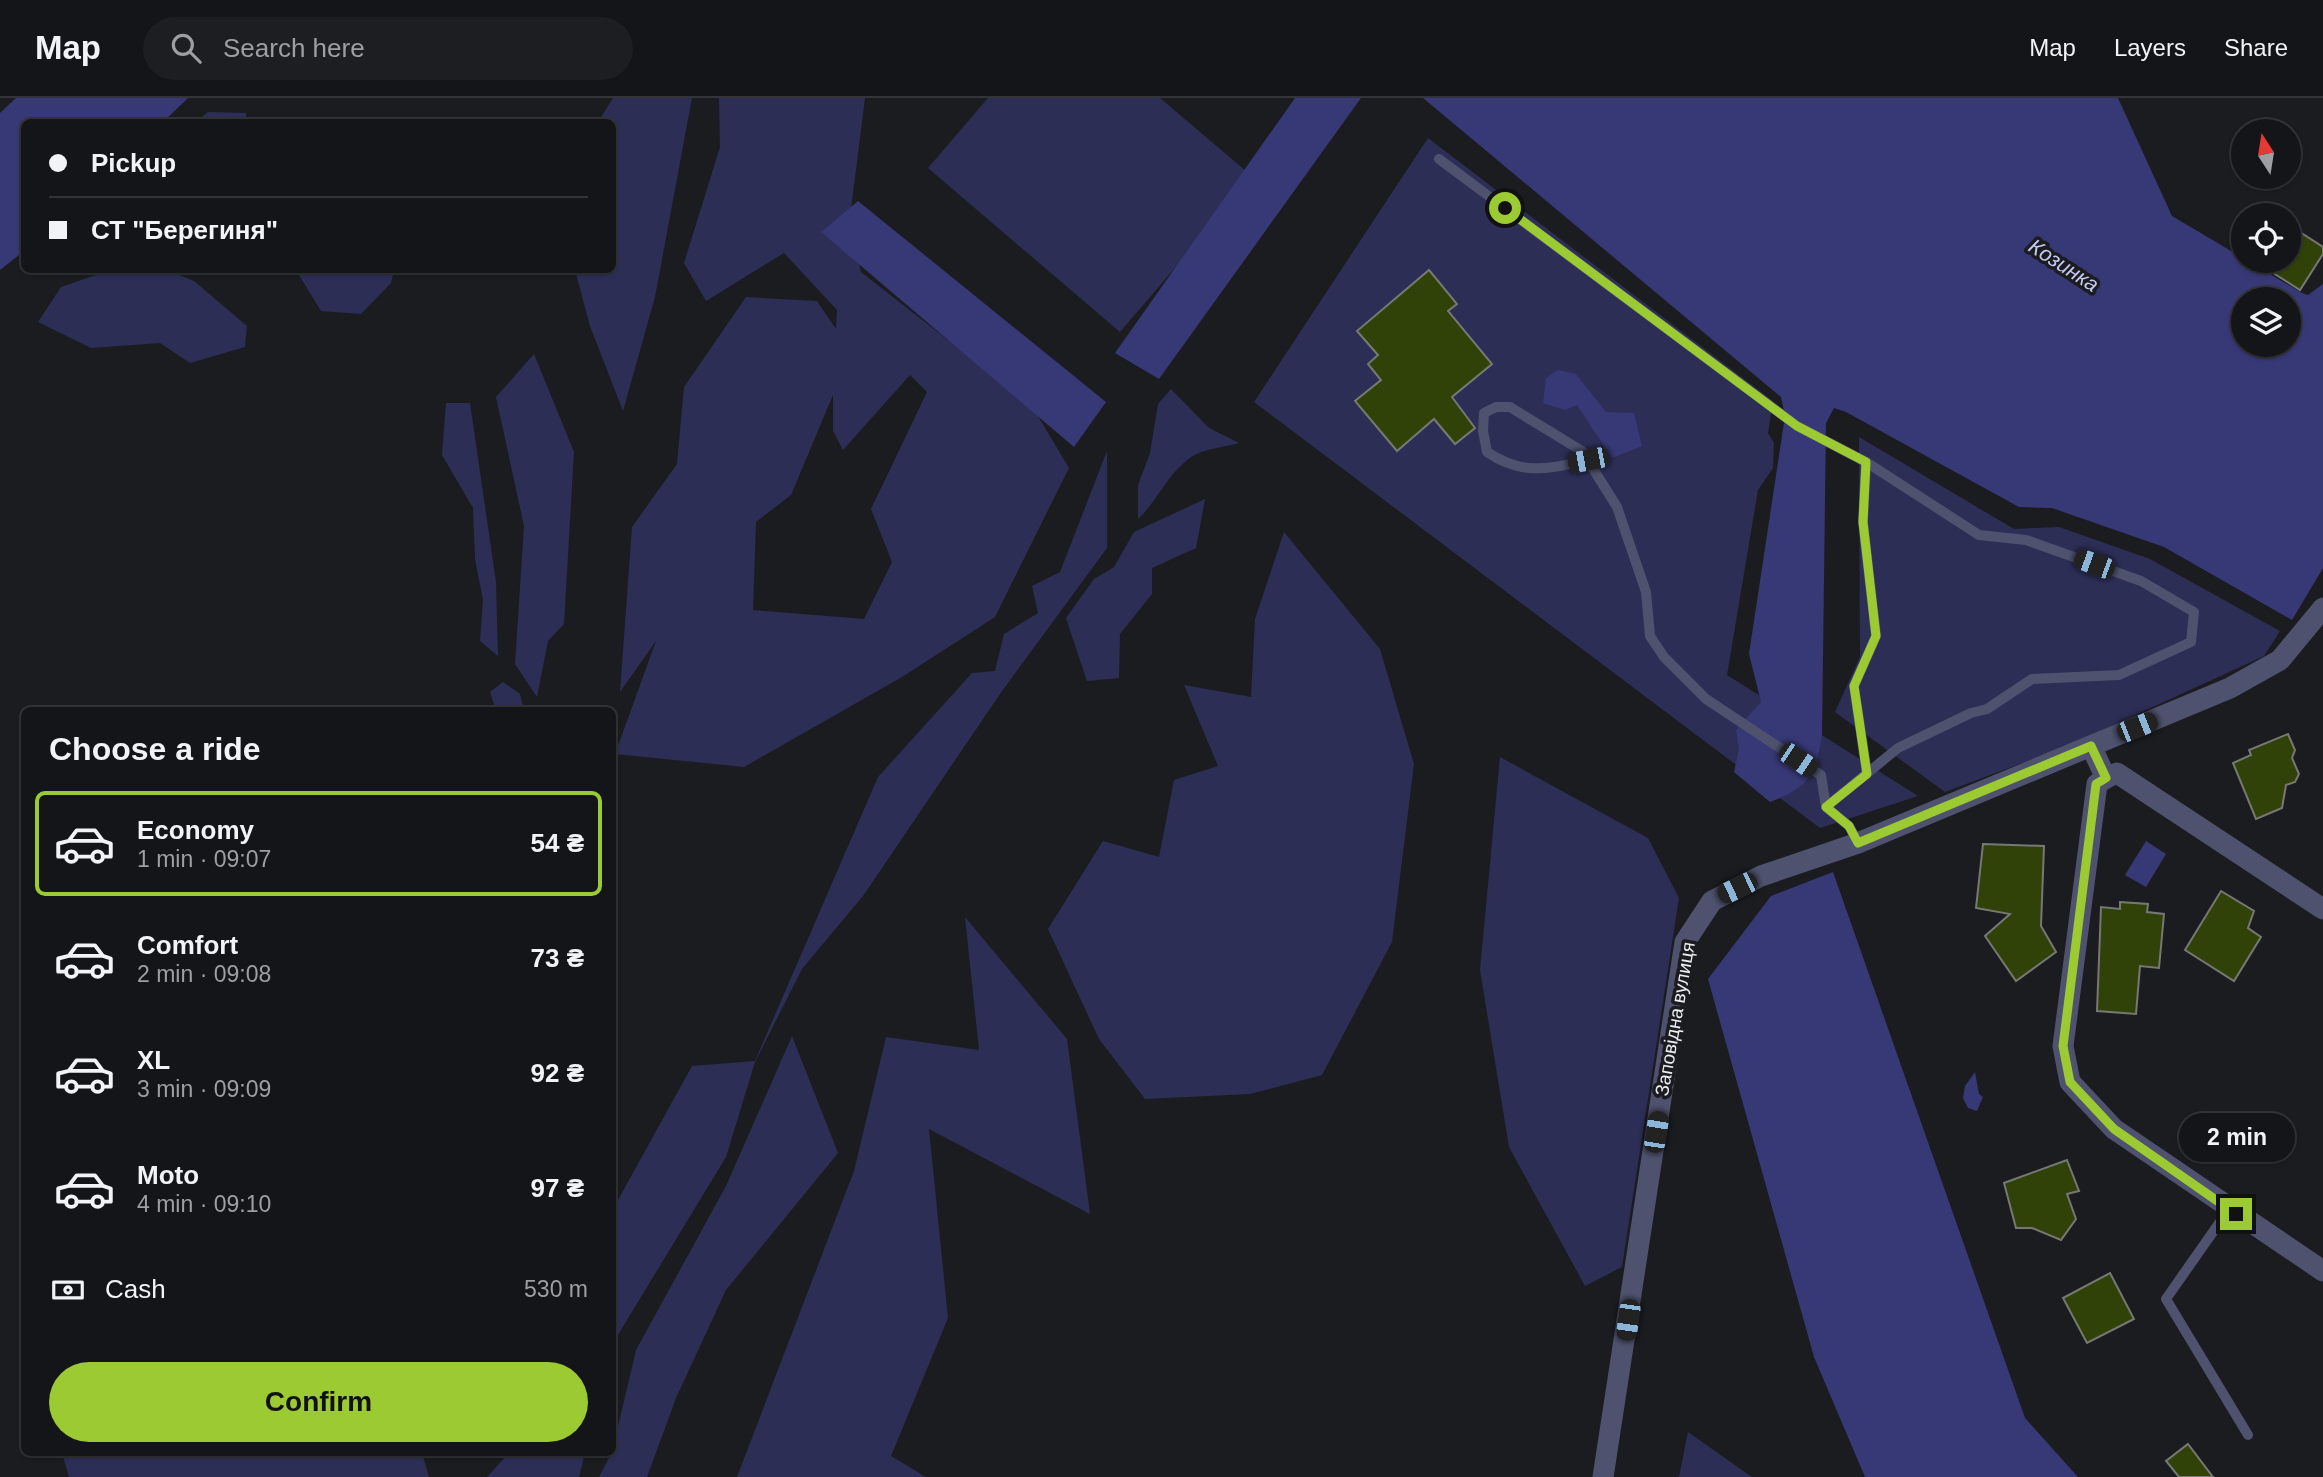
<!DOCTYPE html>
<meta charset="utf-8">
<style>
body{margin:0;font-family:Arial,sans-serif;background:#1d1e21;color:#f1f3f6;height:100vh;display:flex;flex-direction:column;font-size:26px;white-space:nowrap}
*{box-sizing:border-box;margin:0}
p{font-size:23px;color:#9d9fa2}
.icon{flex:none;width:38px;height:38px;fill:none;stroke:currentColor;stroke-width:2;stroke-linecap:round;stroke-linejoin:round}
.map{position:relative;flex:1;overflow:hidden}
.panel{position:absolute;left:21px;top:609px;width:595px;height:749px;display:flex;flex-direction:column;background:#141518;border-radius:10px;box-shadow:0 2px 5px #0004,0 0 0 2px #333437}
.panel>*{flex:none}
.hud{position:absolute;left:21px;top:21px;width:595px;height:154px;border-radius:10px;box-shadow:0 2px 5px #0004,0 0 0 2px #333437;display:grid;align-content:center;height:154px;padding:0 28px;background:#141518}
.needle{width:46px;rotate:348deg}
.buttons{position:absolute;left:2231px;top:21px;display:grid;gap:14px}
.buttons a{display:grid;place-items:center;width:70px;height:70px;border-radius:50%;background:#141518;box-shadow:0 2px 5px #0004,0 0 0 2px #333437;font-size:35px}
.end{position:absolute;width:32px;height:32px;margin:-16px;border:9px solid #9cca32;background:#111;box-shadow:0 0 0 4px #111}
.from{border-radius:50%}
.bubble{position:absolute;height:49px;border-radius:24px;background:#141518;box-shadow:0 2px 5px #0004,0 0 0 2px #333437;font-size:23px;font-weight:700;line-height:49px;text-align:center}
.car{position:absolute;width:21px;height:42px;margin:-21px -10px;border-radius:9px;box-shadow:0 0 5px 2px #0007;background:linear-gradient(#222 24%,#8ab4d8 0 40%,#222 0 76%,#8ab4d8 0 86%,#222 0)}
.hud b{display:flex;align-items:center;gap:24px;height:66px;font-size:26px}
.hud b+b{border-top:2px solid #333437}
.hud i{width:18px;height:18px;background:#f1f3f6}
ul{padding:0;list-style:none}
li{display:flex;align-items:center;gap:21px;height:105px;margin:0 14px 10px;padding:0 14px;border:4px solid transparent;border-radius:10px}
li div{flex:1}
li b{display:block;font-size:26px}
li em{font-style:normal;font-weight:700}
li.current{border-color:#9cca32}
li>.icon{width:63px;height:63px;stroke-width:1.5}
h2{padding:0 28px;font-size:32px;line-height:84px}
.pay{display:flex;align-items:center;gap:18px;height:77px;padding:0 28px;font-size:26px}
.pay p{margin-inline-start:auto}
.action{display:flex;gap:14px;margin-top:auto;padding:14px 28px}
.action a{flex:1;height:80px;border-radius:42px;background:#9cca32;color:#111;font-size:28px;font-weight:700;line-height:80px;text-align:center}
header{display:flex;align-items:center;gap:42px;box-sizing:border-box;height:98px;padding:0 35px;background:#141518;border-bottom:2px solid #333437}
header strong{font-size:33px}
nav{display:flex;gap:38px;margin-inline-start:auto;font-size:24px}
.search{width:490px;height:63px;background:#1d1e21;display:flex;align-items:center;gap:18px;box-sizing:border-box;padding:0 24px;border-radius:38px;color:#9d9fa2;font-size:26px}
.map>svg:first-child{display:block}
</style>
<header>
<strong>Map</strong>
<div class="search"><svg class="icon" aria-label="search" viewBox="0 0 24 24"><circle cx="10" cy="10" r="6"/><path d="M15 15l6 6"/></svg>Search here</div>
<nav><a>Map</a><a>Layers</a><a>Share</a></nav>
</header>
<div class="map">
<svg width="2323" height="1379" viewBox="0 0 2323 1379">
<rect width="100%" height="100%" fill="#1b1c20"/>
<g fill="#2c2e56" fill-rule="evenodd">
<polygon points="613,0 692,0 655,199 623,313 590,228 575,172 612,172 612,24 598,24"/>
<path d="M719,0H865L849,127L861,174L1032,308L1069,370L995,519L902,579L744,669L615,656L656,543L620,594L632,429L677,366L684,289L746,199L817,203L836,231L837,212L784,155L706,203L684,165L720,49ZM910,277L927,294L871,411L892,464L864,521L753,512L756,424L791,397L833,297V333L843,352Z"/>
<polygon points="988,0 1160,0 1253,79 1120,234 928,70"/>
<polygon points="208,14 246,15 246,24 196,24"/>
<polygon points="1428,40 1773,303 1768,335 1774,345 1773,370 1758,392 1727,577 1918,698 1820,730 1254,304"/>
<polygon points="110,172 167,172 194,183 247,228 245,249 190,265 160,245 91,250 38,224 61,189"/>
<polygon points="296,172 394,172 391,185 361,216 321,213"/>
<polygon points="534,256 574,354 564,526 548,543 537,599 515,566 524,428 496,299"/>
<path d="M1171,291L1209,330L1239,345C1225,349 1203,351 1191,359C1168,375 1158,402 1138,421V387L1150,355L1158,306Z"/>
<polygon points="446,305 470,305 496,484 498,558 480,543 483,502 475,461 473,410 442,357"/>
<polygon points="1859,339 2014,431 2059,429 2150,461 2280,533 2264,558 2070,647 1945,694 1835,614 1860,559"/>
<polygon points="1107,353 1107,450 1002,593 863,798 802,871 755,964 726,1059 613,1245 613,1111 692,968 755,963 878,679 972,575 995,573 1004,536 1038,515 1032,488 1060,474"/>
<polygon points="1205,401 1196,450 1152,470 1152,496 1120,536 1119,580 1087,583 1066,520 1094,481 1114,469 1134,434"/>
<polygon points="1284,434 1380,551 1414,666 1392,844 1322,977 1250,996 1145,1001 1099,941 1048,831 1103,743 1159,759 1174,682 1218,668 1184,587 1251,599 1255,521"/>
<polygon points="503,584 520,596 524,612 496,612 490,594"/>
<polygon points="1500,659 1648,740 1679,800 1622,1169 1585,1188 1509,1049 1480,872"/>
<polygon points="965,819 1067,941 1090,1116 929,1031 948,1220 891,1358 926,1379 737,1379 854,1073 886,939 979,952"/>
<polygon points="792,938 838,1055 726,1192 676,1300 647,1379 599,1379 612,1354 636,1252 726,1088"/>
<polygon points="1688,1334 1752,1379 1679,1379"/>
<polygon points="62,1355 422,1355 429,1379 69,1379"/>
<polygon points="509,1355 509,1354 585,1355 579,1379 487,1379"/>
</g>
<g fill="#373876" fill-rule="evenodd">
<polygon points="16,0 188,0 163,24 24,24 24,153 0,172 0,15"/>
<polygon points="1295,0 1361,0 1159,281 1115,255"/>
<path d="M1423,0H2118L2172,118L2302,195L2308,197L2323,186V470L2292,522L2164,449L2052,410L2019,409L1846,314L1834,310L1826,325L1822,638C1815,678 1809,689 1770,704L1734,674L1739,651L1736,632L1761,604L1749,556L1785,318L1781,299ZM2244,201H2289V247H2244Z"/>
<polygon points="858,103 1106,304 1074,349 821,134"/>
<polygon points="1558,272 1576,276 1606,314 1634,315 1642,348 1612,360 1577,307 1565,312 1543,305 1546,280"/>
<polygon points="2146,743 2166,756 2146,789 2125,777"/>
<polygon points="1833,774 2025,1320 2078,1379 1865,1379 1814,1259 1708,881 1771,798"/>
<polygon points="1975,974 1979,996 1983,999 1977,1013 1968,1010 1963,1000 1965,988"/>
</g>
<g fill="#314209" stroke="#767874" stroke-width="2">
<polygon points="2289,127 2323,149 2323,156 2300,192 2254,163 2289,163"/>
<polygon points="1429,172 1457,206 1448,213 1492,266 1452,299 1475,330 1455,346 1434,321 1397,353 1355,303 1381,282 1368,266 1378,257 1357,233"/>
<polygon points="2288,636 2295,652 2292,660 2299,676 2295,684 2286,687 2282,710 2256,721 2233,665 2251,657 2249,652"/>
<polygon points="1983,746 2044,748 2041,828 2056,854 2016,883 1985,838 2010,816 1976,810"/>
<polygon points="2221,793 2254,813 2248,830 2261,839 2234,883 2185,852"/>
<polygon points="2120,804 2148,806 2147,814 2164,816 2159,870 2140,868 2136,916 2097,913 2101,809 2120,811"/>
<polygon points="2067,1062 2079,1093 2067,1096 2076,1121 2061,1142 2032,1130 2016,1130 2004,1085"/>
<polygon points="2110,1175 2134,1221 2087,1245 2063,1200"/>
<polygon points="2188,1346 2213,1379 2179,1379 2166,1363"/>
</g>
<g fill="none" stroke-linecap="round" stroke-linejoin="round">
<g stroke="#4e526e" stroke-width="10">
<polyline points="1439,61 1797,328 1866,364"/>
<path d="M1588,362C1547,371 1523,378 1487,354L1483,333L1484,315L1496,309H1510L1582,353L1617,409L1646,494L1650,538L1664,559L1706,601L1821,677L1826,709L1849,728L1858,745"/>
<polyline points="1826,709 1898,650 1971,615 1987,611 2032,581 2119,577 2191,544 2194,514 2141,483 2026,442 1979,437 1866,364 1863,424 1876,538 1854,588 1867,676"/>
<polyline points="2229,1111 2166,1201 2248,1337"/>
</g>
<g stroke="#4e526e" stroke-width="21">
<polyline points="2091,648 2106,680 2117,675 2323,811"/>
<polyline points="2106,680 2097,686 2063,948 2070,984 2114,1031 2323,1173"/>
</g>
<polyline stroke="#4e526e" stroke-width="21" points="1603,1379 1685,844 1712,803 1761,778 1858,745 2230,590 2280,562 2323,510"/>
</g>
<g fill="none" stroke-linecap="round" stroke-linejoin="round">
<polyline stroke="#9cca32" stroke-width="9" points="1505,110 1797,328 1866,364 1863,424 1876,538 1854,588 1867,676 1826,709 1849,728 1858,745 2091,648 2106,680 2096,686 2063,948 2070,984 2114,1031 2236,1116"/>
</g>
<g text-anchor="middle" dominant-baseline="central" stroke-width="7" stroke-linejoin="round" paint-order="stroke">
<g font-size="19" fill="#edeef0" stroke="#1b1c20">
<text transform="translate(1675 921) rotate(-80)">Заповідна вулиця</text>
</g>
<g font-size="21" font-style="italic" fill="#c5cbf0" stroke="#1b1c20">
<text transform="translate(2064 167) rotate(33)">Козинка</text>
</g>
</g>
</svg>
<div class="buttons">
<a><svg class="needle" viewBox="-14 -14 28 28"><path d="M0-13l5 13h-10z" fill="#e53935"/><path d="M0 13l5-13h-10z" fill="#9d9fa2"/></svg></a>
<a><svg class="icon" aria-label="locate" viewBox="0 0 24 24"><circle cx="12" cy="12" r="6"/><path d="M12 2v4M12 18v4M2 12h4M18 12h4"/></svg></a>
<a><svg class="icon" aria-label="layers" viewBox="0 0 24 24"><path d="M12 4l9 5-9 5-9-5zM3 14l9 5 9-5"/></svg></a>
</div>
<i class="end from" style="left:1505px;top:110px"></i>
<i class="end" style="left:2236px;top:1116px"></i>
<div class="bubble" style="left:2179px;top:1015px;width:116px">2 min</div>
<i class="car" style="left:1588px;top:362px;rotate:259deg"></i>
<i class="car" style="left:2094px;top:466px;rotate:290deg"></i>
<i class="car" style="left:2137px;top:629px;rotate:68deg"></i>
<i class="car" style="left:1798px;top:662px;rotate:124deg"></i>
<i class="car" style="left:1737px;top:790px;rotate:244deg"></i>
<i class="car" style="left:1656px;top:1034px;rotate:9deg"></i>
<i class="car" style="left:1628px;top:1222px;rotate:188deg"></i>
<div class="hud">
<b><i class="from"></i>Pickup</b>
<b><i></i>СТ &quot;Берегиня&quot;</b>
</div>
<section class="panel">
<h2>Choose a ride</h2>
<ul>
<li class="current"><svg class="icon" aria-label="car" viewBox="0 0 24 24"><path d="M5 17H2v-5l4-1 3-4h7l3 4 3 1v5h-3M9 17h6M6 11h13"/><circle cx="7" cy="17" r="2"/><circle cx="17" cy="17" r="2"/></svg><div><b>Economy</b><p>1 min · 09:07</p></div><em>54 ₴</em></li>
<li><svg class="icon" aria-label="car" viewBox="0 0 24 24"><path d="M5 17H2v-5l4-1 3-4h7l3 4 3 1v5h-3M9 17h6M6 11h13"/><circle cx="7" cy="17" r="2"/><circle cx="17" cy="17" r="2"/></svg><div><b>Comfort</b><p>2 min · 09:08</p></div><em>73 ₴</em></li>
<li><svg class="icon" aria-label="car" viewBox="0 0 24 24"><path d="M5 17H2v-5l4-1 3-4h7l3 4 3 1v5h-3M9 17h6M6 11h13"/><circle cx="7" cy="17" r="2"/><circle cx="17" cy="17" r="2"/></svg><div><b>XL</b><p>3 min · 09:09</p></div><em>92 ₴</em></li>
<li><svg class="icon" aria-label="car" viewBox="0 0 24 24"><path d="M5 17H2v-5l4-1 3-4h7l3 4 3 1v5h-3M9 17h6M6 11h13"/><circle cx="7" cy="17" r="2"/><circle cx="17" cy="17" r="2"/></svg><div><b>Moto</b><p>4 min · 09:10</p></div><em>97 ₴</em></li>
</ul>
<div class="pay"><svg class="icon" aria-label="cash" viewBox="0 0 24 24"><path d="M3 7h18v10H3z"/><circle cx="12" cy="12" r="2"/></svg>Cash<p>530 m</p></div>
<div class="action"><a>Confirm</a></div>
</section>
</div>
